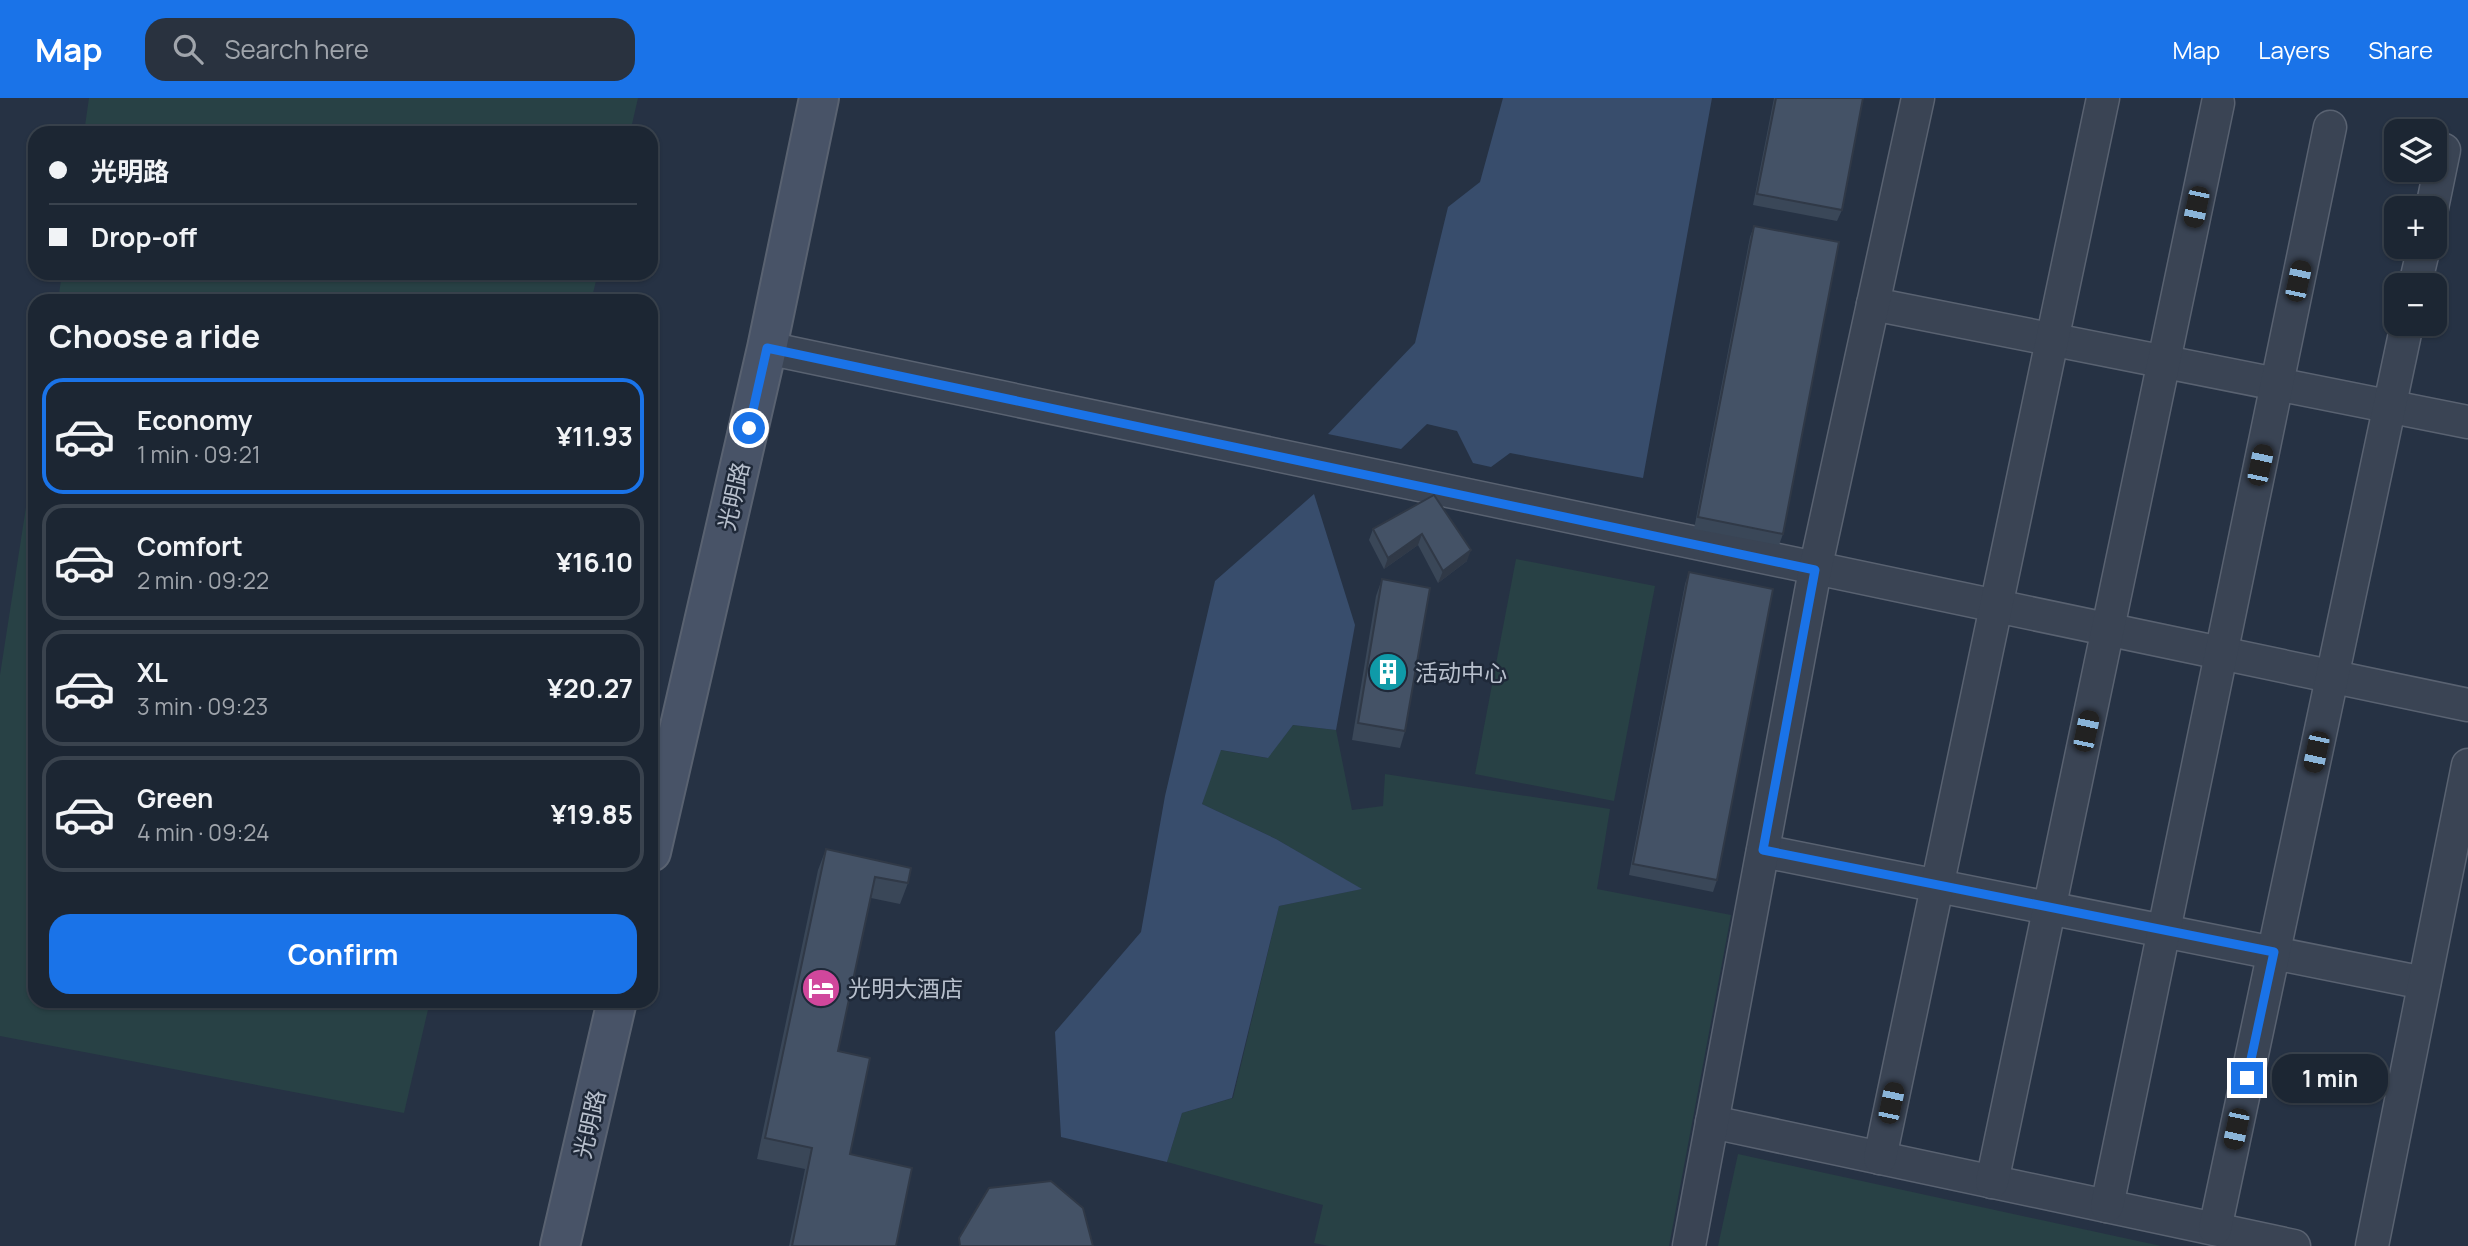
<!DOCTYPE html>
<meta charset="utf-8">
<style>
body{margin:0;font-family:Manrope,"Noto Sans SC",sans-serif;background:#29323f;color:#f1f3f6;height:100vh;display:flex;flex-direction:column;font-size:26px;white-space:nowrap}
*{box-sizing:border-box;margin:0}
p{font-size:23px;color:#a0a5ac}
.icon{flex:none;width:38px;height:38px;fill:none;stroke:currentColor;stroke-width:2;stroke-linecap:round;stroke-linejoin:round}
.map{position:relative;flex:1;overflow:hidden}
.side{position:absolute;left:28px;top:196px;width:630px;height:714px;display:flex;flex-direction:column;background:#1c2633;border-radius:21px;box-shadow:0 2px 5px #0004,0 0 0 2px #3a434e}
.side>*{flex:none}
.top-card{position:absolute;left:28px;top:28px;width:630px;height:154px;border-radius:21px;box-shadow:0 2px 5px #0004,0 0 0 2px #3a434e;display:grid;align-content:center;height:154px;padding:0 21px;background:#1c2633}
.buttons{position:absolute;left:2384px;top:21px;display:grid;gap:14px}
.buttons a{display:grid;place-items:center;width:63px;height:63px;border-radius:14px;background:#1c2633;box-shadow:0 2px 5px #0004,0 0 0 2px #3a434e;font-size:35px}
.end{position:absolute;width:32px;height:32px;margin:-16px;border:9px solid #1a73e8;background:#fff;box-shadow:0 0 0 4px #fff}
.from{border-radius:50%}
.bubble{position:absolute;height:49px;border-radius:21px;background:#1c2633;box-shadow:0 2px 5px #0004,0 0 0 2px #3a434e;font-size:23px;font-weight:700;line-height:49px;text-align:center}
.car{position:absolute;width:21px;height:42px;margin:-21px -10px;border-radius:9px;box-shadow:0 0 5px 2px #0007;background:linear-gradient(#222 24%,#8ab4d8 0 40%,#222 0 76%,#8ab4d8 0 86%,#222 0)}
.top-card b{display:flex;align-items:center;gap:24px;height:66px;font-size:26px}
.top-card b+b{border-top:2px solid #3a434e}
.top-card i{width:18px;height:18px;background:#f1f3f6}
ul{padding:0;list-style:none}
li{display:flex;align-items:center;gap:21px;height:116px;margin:0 14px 10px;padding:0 7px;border:4px solid #3a434e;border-radius:21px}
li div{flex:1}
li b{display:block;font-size:26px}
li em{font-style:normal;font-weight:700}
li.on{border-color:#1a73e8}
li>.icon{width:63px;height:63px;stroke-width:1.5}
h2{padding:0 21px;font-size:32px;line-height:84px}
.cta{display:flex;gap:14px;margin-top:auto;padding:14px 21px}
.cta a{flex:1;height:80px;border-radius:21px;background:#1a73e8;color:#fff;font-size:28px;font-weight:700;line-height:80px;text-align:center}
header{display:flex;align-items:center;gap:42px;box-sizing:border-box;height:98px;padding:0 35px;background:#1a73e8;color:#fff}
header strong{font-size:33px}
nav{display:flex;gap:38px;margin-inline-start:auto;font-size:24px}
.search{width:490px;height:63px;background:#29323f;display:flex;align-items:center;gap:18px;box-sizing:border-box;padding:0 24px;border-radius:21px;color:#a0a5ac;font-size:26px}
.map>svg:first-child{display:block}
</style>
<header>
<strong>Map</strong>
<div class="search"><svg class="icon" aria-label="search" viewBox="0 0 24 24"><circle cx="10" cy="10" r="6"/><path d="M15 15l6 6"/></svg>Search here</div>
<nav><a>Map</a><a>Layers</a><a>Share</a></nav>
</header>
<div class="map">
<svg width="2468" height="1148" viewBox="0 0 2468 1148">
<rect width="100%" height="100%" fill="#263244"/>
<g fill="#284145">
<polygon points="89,0 638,0 630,35 84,35"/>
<polygon points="62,175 598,175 591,203 58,203"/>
<polygon points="35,351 35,903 430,903 404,1015 0,938 0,577"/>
<polygon points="1516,461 1655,488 1614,703 1475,676"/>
<polygon points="1293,627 1336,632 1352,712 1383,708 1385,676 1610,711 1597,791 1731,817 1669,1148 1329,1148 1314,1145 1323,1107 1167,1064 1182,1015 1233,1000 1279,808 1361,791 1276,741 1202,706 1220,652 1267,660"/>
<polygon points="1738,1056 2161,1148 1718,1148"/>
</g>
<g fill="#384d6c">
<polygon points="1503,0 1712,0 1643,380 1510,355 1491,369 1473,365 1457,333 1427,326 1401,351 1328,336 1415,245 1448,109 1480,84"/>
<polygon points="1314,396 1355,527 1336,632 1293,627 1268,660 1221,652 1202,706 1276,741 1362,791 1279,808 1232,1000 1182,1015 1167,1064 1061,1039 1055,934 1141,834 1165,698 1215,483"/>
</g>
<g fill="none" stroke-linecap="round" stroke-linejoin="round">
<g stroke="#596271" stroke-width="35">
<g id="street">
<polyline points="2432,110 2444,52"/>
<polyline points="2415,187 2424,149"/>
<polyline points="1873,206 2468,324"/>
<polyline points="767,250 2468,607"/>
<polyline points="1763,753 2424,885"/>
<polyline points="1712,1024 2294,1148"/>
<polyline points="1880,1060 2103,0"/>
<polyline points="1992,1084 2218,5"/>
<polyline points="2107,1108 2330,29"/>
<polyline points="2215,1131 2407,226"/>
<polyline points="1689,1148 1815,472 1918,0"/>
<polyline points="2372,1148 2468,667"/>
</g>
</g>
<g stroke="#596271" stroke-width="42">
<g id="secondary">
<polyline points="651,754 767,250 819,0"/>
<polyline points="560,1148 617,903"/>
</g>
</g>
<use href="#street" stroke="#3a4454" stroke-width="32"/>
<use href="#secondary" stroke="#485367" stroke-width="38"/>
</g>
<g fill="#3a4758">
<polygon points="1774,0 1863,0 1842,112 1837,123 1753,107"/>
<polygon points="1754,128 1783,436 1779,447 1694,431 1750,139"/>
<polygon points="1434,397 1467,463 1438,485 1418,447 1384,471 1369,442 1373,431"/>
<polygon points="1689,474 1717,782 1713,794 1629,777 1685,486"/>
<polygon points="1382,481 1405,633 1400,650 1352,642 1376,498"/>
<polygon points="826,751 908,785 900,806 871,800 838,953 850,1056 896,1148 789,1148 805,1071 757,1061 818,772"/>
</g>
<g fill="#303947">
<polygon points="1422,436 1418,447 1384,471 1388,460"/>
<polygon points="1471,452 1467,463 1438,485 1443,473"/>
</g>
<g fill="#445266" stroke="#303947" stroke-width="2">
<polygon points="1776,0 1863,0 1842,112 1757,96"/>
<polygon points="1754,128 1839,144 1783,436 1698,419"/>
<polygon points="1434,397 1471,452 1443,473 1422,436 1388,460 1373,431"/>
<polygon points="1689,474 1773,491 1717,782 1633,766"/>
<polygon points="1382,481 1430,490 1405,633 1358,625"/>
<polygon points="826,751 911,770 908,785 875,779 838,953 870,960 850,1056 912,1070 896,1148 792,1148 812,1050 765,1040"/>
<polygon points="1051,1083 1083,1110 1093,1148 960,1148 959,1140 989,1090"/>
</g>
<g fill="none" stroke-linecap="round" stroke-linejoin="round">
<polyline stroke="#1a73e8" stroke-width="9" points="749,330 767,250 1815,472 1763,752 2274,854 2247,980"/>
</g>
<defs>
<g id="building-disc" transform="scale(2.0125)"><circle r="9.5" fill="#0f9aa8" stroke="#1f2939"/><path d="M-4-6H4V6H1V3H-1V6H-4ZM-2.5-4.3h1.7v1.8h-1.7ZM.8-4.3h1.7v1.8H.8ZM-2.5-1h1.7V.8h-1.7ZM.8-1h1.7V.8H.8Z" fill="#fff"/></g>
<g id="hotel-disc" transform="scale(2.0125)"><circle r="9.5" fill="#d1479c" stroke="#1f2939"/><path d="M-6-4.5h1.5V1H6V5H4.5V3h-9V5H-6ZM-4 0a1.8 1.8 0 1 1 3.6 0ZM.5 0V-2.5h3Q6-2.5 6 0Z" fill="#fff"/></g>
</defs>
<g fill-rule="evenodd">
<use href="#building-disc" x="1388" y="574"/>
<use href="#hotel-disc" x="821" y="890"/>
</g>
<g text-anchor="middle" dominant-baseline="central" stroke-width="5" stroke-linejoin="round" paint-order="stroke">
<g font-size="23" fill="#b8c0cd" stroke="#1f2939">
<text transform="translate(733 398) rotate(-77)">光明路</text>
<text transform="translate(589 1026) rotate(-77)">光明路</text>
</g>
<g font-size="23" fill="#b8c0cd" stroke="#1f2939" text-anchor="start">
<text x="1415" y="574">活动中心</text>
<text x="848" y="890">光明大酒店</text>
</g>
</g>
</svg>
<div class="buttons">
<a><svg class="icon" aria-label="layers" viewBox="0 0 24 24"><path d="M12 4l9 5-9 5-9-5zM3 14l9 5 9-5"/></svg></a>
<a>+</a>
<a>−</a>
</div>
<i class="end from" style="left:749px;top:330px"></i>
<i class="end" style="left:2247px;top:980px"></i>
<div class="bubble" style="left:2272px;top:956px;width:116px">1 min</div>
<i class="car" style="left:2196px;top:109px;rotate:192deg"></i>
<i class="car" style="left:2298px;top:183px;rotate:12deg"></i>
<i class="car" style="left:2260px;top:367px;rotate:12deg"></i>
<i class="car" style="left:2086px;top:633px;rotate:12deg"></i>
<i class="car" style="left:2316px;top:654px;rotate:192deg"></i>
<i class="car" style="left:1891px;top:1005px;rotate:12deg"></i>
<i class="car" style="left:2236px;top:1031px;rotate:192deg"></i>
<div class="top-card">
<b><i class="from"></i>光明路</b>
<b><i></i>Drop-off</b>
</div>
<section class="side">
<h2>Choose a ride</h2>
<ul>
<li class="on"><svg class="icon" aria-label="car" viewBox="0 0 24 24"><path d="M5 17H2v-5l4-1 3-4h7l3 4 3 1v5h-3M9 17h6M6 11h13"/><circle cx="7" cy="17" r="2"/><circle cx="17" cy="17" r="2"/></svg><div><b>Economy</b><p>1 min · 09:21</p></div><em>¥11.93</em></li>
<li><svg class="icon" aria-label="car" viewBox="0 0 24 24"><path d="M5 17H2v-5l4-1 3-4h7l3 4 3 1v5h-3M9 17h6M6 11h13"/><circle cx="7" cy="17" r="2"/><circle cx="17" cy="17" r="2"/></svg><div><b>Comfort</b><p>2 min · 09:22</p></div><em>¥16.10</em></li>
<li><svg class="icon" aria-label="car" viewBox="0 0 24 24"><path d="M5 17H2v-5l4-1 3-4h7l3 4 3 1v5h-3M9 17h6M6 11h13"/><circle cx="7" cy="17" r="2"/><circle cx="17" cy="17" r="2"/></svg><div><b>XL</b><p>3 min · 09:23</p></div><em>¥20.27</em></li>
<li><svg class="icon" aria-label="car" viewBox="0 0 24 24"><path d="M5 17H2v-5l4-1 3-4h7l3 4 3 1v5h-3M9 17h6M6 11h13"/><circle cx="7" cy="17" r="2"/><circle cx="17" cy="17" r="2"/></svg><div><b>Green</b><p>4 min · 09:24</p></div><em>¥19.85</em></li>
</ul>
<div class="cta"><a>Confirm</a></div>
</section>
</div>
